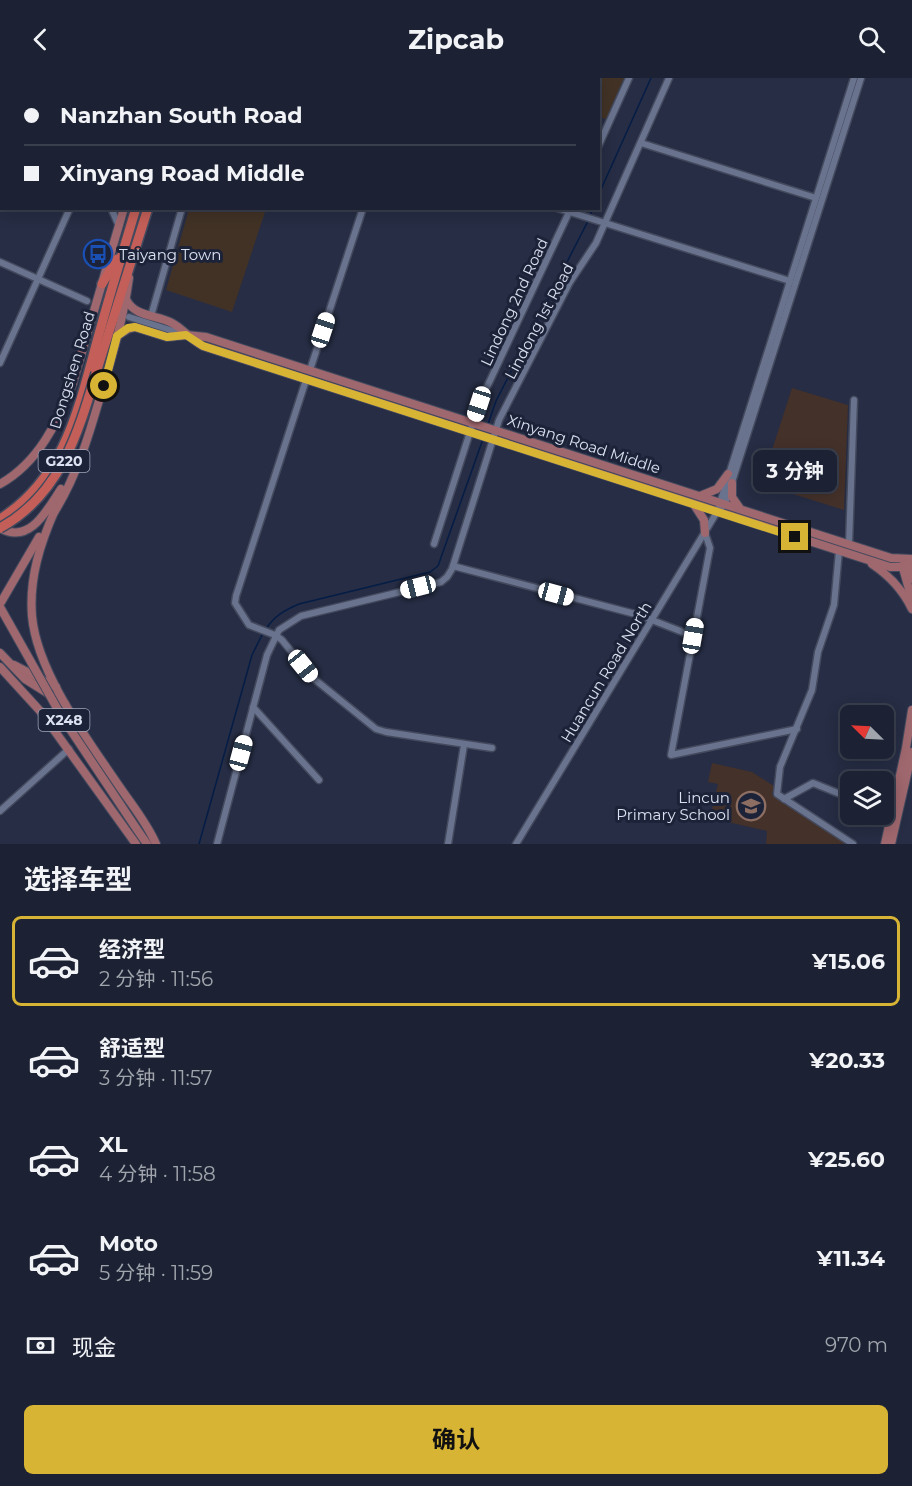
<!DOCTYPE html>
<html lang="zh">
<meta charset="utf-8">
<style>
body{margin:0;font-family:Montserrat,"Noto Sans SC",sans-serif;background:#252a3b;color:#f1f3f6;height:100vh;display:flex;flex-direction:column;font-size:22px;white-space:nowrap}
*{box-sizing:border-box;margin:0}
p{font-size:20px;color:#a0a4ac}
.icon{flex:none;width:33px;height:33px;fill:none;stroke:currentColor;stroke-width:2;stroke-linecap:round;stroke-linejoin:round}
.map{position:relative;height:766px;overflow:hidden}
.side{display:flex;flex-direction:column;background:#1c2233;flex:1}
.side>*{flex:none}
.banner{position:absolute;left:0px;top:0px;width:600px;height:132px;box-shadow:0 3px 15px #0003,0 0 0 2px #3a3f4e;display:grid;align-content:center;height:132px;padding:0 24px;background:#1c2233}
.needle{width:39px;rotate:294deg}
.fabs{position:absolute;left:840px;top:627px;display:grid;gap:12px}
.fabs a{display:grid;place-items:center;width:54px;height:54px;border-radius:9px;background:#1c2233;box-shadow:0 3px 15px #0003,0 0 0 2px #3a3f4e;font-size:30px}
.end{position:absolute;width:27px;height:27px;margin:-14px;border:8px solid #d7b434;background:#111;box-shadow:0 0 0 3px #111}
.from{border-radius:50%}
.bubble{position:absolute;height:42px;border-radius:9px;background:#1c2233;box-shadow:0 3px 15px #0003,0 0 0 2px #3a3f4e;font-size:20px;font-weight:700;line-height:42px;text-align:center}
.car{position:absolute;width:18px;height:36px;margin:-18px -9px;border-radius:8px;box-shadow:0 0 4px 2px #0007;background:linear-gradient(#fff 24%,#345 0 40%,#fff 0 76%,#345 0 86%,#fff 0)}
.banner b{display:flex;align-items:center;gap:21px;height:57px;font-size:22px}
.banner b+b{border-top:2px solid #3a3f4e}
.banner i{width:15px;height:15px;background:#f1f3f6}
ul{padding:0;list-style:none}
li{display:flex;align-items:center;gap:18px;height:90px;margin:0 12px 9px;padding:0 12px;border:3px solid transparent;border-radius:9px}
li div{flex:1}
li b{display:block;font-size:22px}
li em{font-style:normal;font-weight:700}
li.on{border-color:#d7b434}
li>.icon{width:54px;height:54px;stroke-width:1.5}
h2{padding:0 24px;font-size:27px;line-height:72px}
.pay{display:flex;align-items:center;gap:15px;height:66px;padding:0 24px;font-size:22px}
.pay p{margin-inline-start:auto}
.button{display:flex;gap:12px;margin-top:auto;padding:12px 24px}
.button a{flex:1;height:69px;border-radius:9px;background:#d7b434;color:#111;font-size:24px;font-weight:700;line-height:69px;text-align:center}
header{display:flex;justify-content:space-between;align-items:center;height:78px;padding:0 24px;background:#1c2233;font-size:27px;font-weight:700}
.map>svg:first-child{display:block}
</style>
<header><svg class="icon" aria-label="back" viewBox="0 0 24 24"><path d="M15 5l-7 7 7 7"/></svg>Zipcab<svg class="icon" aria-label="search" viewBox="0 0 24 24"><circle cx="10" cy="10" r="6"/><path d="M15 15l6 6"/></svg></header>
<div class="map">
<svg width="912" height="766" viewBox="0 0 912 766">
<rect width="100%" height="100%" fill="#262d44"/>
<g fill="#423226">
<polygon points="473,0 624,0 606,41 599,39 598,2"/>
<polygon points="189,131 266,131 232,234 166,212"/>
</g>
<g fill="#44312a">
<polygon points="792,310 848,327 844,432 761,406"/>
<polygon points="712,685 752,694 774,708 772,717 846,766 766,766 767,753 710,740 718,706 708,704"/>
</g>
<g fill="none" stroke-linecap="round" stroke-linejoin="round">
<g stroke="#051d46" stroke-width="1.5">
<polyline points="598,118 651,0"/>
<polyline points="590,138 593,130"/>
<polyline points="488,346 496,323 588,143"/>
<path d="M266,551C274,538 285,532 299,526L430,494L438,488L483,361"/>
<polyline points="199,766 252,577 263,555"/>
</g>
<g stroke="#444a5e" stroke-width="9">
<g id="minor">
<polyline points="73,0 77,2"/>
<polyline points="433,0 438,2"/>
<polyline points="128,2 129,0"/>
<polyline points="219,2 219,0"/>
<polyline points="407,2 407,0"/>
<polyline points="641,65 816,120"/>
<polyline points="598,69 629,0"/>
<polyline points="0,73 2,74"/>
<polyline points="111,130 119,148"/>
<polyline points="557,130 790,203"/>
<polyline points="0,184 87,223"/>
<polyline points="151,238 182,130"/>
<polyline points="129,239 183,256"/>
<polyline points="0,285 70,130"/>
<polyline points="310,292 363,130"/>
<polyline points="306,302 236,518 235,525 249,547 275,557 282,562 313,600 376,651 386,654 492,670"/>
<polyline points="719,428 854,0"/>
<polyline points="705,455 710,470 671,677 797,651"/>
<polyline points="434,466 479,326 571,130"/>
<polyline points="849,466 854,322"/>
<polyline points="839,473 834,527 818,574 812,612 780,689 777,716 853,766"/>
<polyline points="453,488 639,537 693,558"/>
<polyline points="253,629 319,702"/>
<polyline points="784,721 813,705 850,720"/>
<polyline points="0,733 69,671"/>
<polyline points="217,766 267,577 279,552 301,538 441,504 447,499 452,491 499,342 570,204 596,165 669,0"/>
<polyline points="448,766 464,667"/>
<polyline points="516,766 717,434 725,426 861,0"/>
</g>
</g>
<g stroke="#444a5e" stroke-width="10">
<g id="major">
<polyline points="162,2 163,0"/>
<path d="M126,221C134,239 157,237 172,245C182,250 191,262 203,268L890,489H912"/>
<polyline points="117,258 128,251 135,249 167,259 186,257 206,259 891,480 912,481"/>
<polyline points="732,405 732,419 739,429"/>
<path d="M0,406C38,385 58,344 73,305L124,130"/>
<polyline points="700,418 717,411 728,396"/>
<polyline points="695,428 704,442 705,455"/>
<path d="M55,432C40,466 29,500 32,538C37,595 88,662 119,708C132,727 147,745 156,766"/>
<path d="M53,436C77,399 90,354 102,312C113,275 124,238 129,200"/>
<path d="M0,450C30,467 47,432 61,411"/>
<path d="M872,486C890,498 903,512 912,531"/>
<polyline points="904,486 903,490 912,522"/>
<polyline points="907,486 912,501"/>
<polyline points="0,526 39,459"/>
<polyline points="0,575 25,601 65,626"/>
<polyline points="14,587 56,609"/>
<polyline points="0,589 41,634 136,766"/>
<polyline points="136,750 147,766"/>
<polyline points="885,766 906,670 912,632"/>
<polyline points="891,766 912,674"/>
</g>
</g>
<g stroke="#444a5e" stroke-width="12">
<g id="highway">
<polyline points="174,2 174,0"/>
<polyline points="187,2 187,0"/>
<polyline points="102,206 117,181"/>
<polyline points="96,295 148,130"/>
<path d="M0,441C69,397 80,322 101,249C112,209 124,170 136,130"/>
</g>
</g>
<use href="#minor" stroke="#69738e" stroke-width="6"/>
<use href="#major" stroke="#9f676e" stroke-width="8"/>
<use href="#highway" stroke="#c35f58" stroke-width="9"/>
<g stroke="#444a5e" stroke-width="10" stroke-linecap="butt">
<polyline id="major-bridge" points="0,529 62,639 136,750"/>
</g>
<g stroke="#444a5e" stroke-width="12" stroke-linecap="butt">
<path id="highway-bridge" d="M0,450C60,417 78,356 96,295"/>
</g>
<use href="#major-bridge" stroke="#9f676e" stroke-width="8"/>
<use href="#highway-bridge" stroke="#c35f58" stroke-width="9"/>
</g>
<g fill="none" stroke-linecap="round" stroke-linejoin="round">
<polyline stroke="#d7b434" stroke-width="8" points="104,308 117,258 128,250 135,249 167,259 186,257 203,268 795,459"/>
</g>
<defs>
<g id="bus-ring" transform="scale(1.5)"><circle r="9.5" fill="#1c2339" stroke="#1a4fb4" stroke-width="1.5"/><path d="M-5-6H5V4H4V6H2V4H-2V6H-4V4H-5ZM-3.5-4V0h7V-4ZM-3.5 1.2v1.5H-2V1.2ZM2 1.2v1.5H3.5V1.2Z" fill="#1a4fb4"/></g>
<g id="school-ring" transform="scale(1.5)"><circle r="9.5" fill="#1c2339" stroke="#8d6e63" stroke-width="1.5"/><path d="M0-5L7-2L0 1L-7-2ZM-4 1L0 2.5L4 1V4Q0 6-4 4Z" fill="#8d6e63"/></g>
</defs>
<g fill-rule="evenodd">
<use href="#bus-ring" x="98" y="176"/>
<use href="#school-ring" x="751" y="728"/>
</g>
<g text-anchor="middle" dominant-baseline="central" stroke-width="6" stroke-linejoin="round" paint-order="stroke">
<g fill="#1c2339" stroke="#a2a8ba" stroke-width="1.5">
<rect x="38.5" y="372" width="51" height="22" rx="4.5"/>
<rect x="38.5" y="631" width="51" height="22" rx="4.5"/>
</g>
<g font-size="14" font-weight="bold" fill="#dce1f1">
<text x="64" y="383">G220</text>
<text x="64" y="642">X248</text>
</g>
<g font-size="15" fill="#dce1f1" stroke="#1c2339" text-anchor="start">
<text x="119" y="176">Taiyang Town</text>
<text x="730" y="719" text-anchor="end">Lincun<tspan x="730" dy="17">Primary School</tspan></text>
</g>
<g font-size="15" fill="#dce1f1" stroke="#1c2339">
<text transform="translate(514 224) rotate(-65)">Lindong 2nd Road</text>
<text transform="translate(539 243) rotate(-62)">Lindong 1st Road</text>
<text transform="translate(72 292) rotate(-73)">Dongshen Road</text>
<text transform="translate(584 366) rotate(18)">Xinyang Road Middle</text>
<text transform="translate(606 594) rotate(-59)">Huancun Road North</text>
</g>
</g>
</svg>
<div class="fabs">
<a><svg class="needle" viewBox="-14 -14 28 28"><path d="M0-13l5 13h-10z" fill="#e53935"/><path d="M0 13l5-13h-10z" fill="#a0a4ac"/></svg></a>
<a><svg class="icon" aria-label="layers" viewBox="0 0 24 24"><path d="M12 4l9 5-9 5-9-5zM3 14l9 5 9-5"/></svg></a>
</div>
<i class="end from" style="left:104px;top:308px"></i>
<i class="end" style="left:795px;top:459px"></i>
<div class="bubble" style="left:753px;top:372px;width:84px">3 分钟</div>
<i class="car" style="left:323px;top:252px;rotate:18deg"></i>
<i class="car" style="left:479px;top:326px;rotate:198deg"></i>
<i class="car" style="left:418px;top:509px;rotate:256deg"></i>
<i class="car" style="left:556px;top:516px;rotate:105deg"></i>
<i class="car" style="left:693px;top:558px;rotate:10deg"></i>
<i class="car" style="left:303px;top:588px;rotate:141deg"></i>
<i class="car" style="left:241px;top:675px;rotate:15deg"></i>
<div class="banner">
<b><i class="from"></i>Nanzhan South Road</b>
<b><i></i>Xinyang Road Middle</b>
</div>
</div>
<section class="side">
<h2>选择车型</h2>
<ul>
<li class="on"><svg class="icon" aria-label="car" viewBox="0 0 24 24"><path d="M5 17H2v-5l4-1 3-4h7l3 4 3 1v5h-3M9 17h6M6 11h13"/><circle cx="7" cy="17" r="2"/><circle cx="17" cy="17" r="2"/></svg><div><b>经济型</b><p>2 分钟 · 11:56</p></div><em>¥15.06</em></li>
<li><svg class="icon" aria-label="car" viewBox="0 0 24 24"><path d="M5 17H2v-5l4-1 3-4h7l3 4 3 1v5h-3M9 17h6M6 11h13"/><circle cx="7" cy="17" r="2"/><circle cx="17" cy="17" r="2"/></svg><div><b>舒适型</b><p>3 分钟 · 11:57</p></div><em>¥20.33</em></li>
<li><svg class="icon" aria-label="car" viewBox="0 0 24 24"><path d="M5 17H2v-5l4-1 3-4h7l3 4 3 1v5h-3M9 17h6M6 11h13"/><circle cx="7" cy="17" r="2"/><circle cx="17" cy="17" r="2"/></svg><div><b>XL</b><p>4 分钟 · 11:58</p></div><em>¥25.60</em></li>
<li><svg class="icon" aria-label="car" viewBox="0 0 24 24"><path d="M5 17H2v-5l4-1 3-4h7l3 4 3 1v5h-3M9 17h6M6 11h13"/><circle cx="7" cy="17" r="2"/><circle cx="17" cy="17" r="2"/></svg><div><b>Moto</b><p>5 分钟 · 11:59</p></div><em>¥11.34</em></li>
</ul>
<div class="pay"><svg class="icon" aria-label="cash" viewBox="0 0 24 24"><path d="M3 7h18v10H3z"/><circle cx="12" cy="12" r="2"/></svg>现金<p>970 m</p></div>
<div class="button"><a>确认</a></div>
</section>
